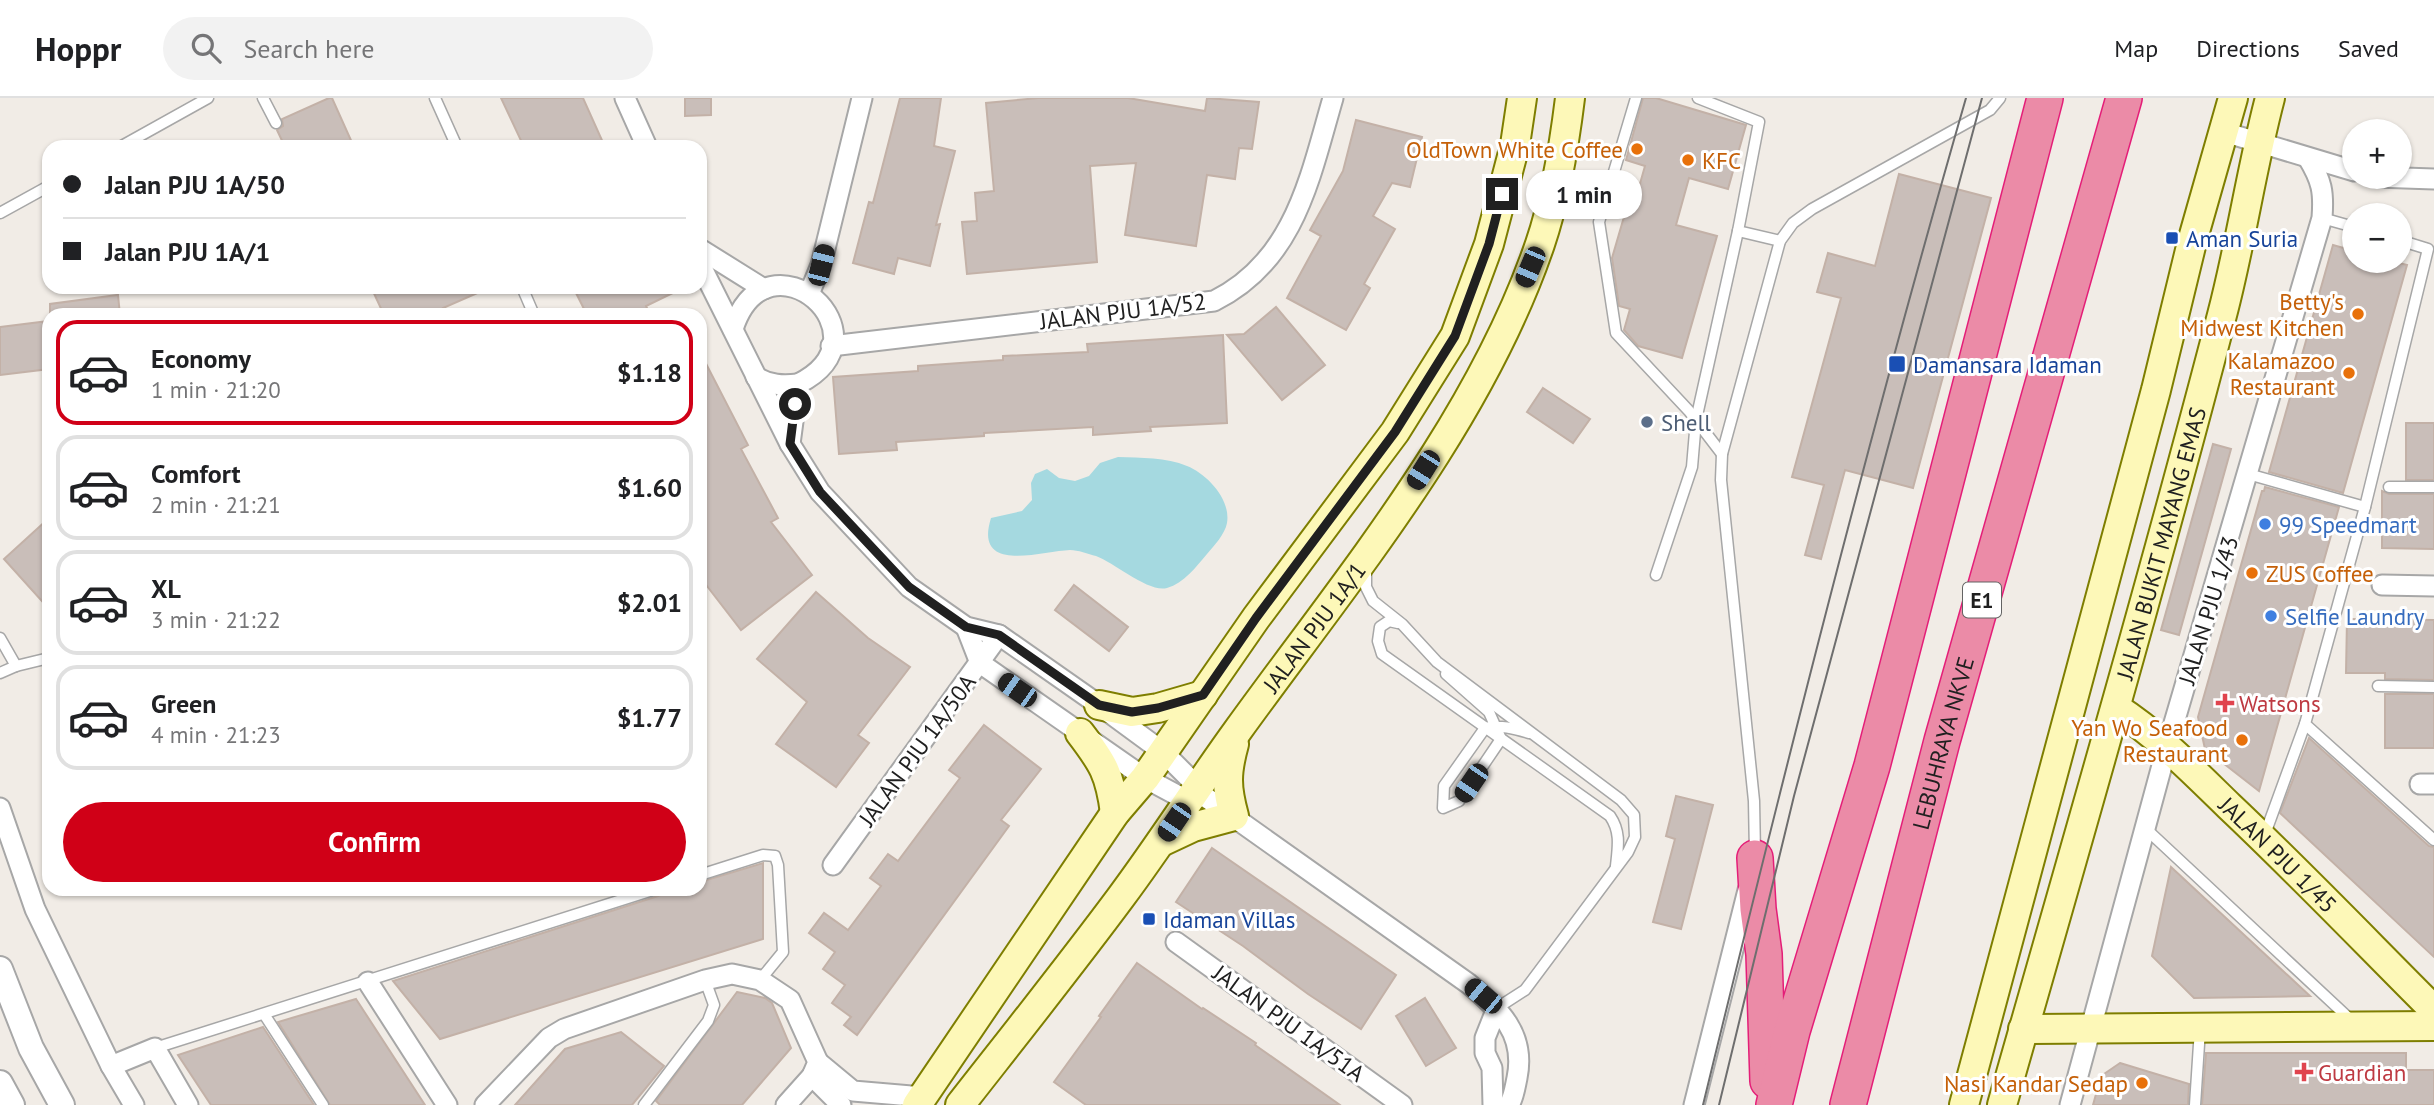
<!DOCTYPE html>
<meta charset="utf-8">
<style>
body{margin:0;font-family:"PT Sans",sans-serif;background:#f2f2f2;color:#202124;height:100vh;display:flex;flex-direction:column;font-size:26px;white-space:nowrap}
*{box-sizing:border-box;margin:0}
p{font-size:23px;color:#757577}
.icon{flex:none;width:38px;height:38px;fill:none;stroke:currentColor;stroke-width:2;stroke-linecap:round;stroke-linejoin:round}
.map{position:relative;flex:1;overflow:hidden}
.drawer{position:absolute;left:42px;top:210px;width:665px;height:588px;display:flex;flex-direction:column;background:#fff;border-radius:21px;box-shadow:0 2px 5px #0004}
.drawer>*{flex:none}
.guide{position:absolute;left:42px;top:42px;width:665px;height:154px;border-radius:21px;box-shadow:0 2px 5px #0004;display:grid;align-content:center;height:154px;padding:0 21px;background:#fff}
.buttons{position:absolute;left:2342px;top:21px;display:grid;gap:14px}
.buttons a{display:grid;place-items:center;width:70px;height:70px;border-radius:50%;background:#fff;box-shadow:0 2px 5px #0004;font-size:35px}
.end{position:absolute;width:32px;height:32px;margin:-16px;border:9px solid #202020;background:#fff;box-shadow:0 0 0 4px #fff}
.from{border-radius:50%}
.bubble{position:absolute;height:49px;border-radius:24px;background:#fff;box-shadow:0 2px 5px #0004;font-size:23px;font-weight:600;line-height:49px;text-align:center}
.car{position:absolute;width:21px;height:42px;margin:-21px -10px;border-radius:9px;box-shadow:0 0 5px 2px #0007;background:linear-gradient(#222 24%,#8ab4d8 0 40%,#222 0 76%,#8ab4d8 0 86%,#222 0)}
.guide b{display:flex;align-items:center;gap:24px;height:66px;font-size:26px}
.guide b+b{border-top:2px solid #e0e0e0}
.guide i{width:18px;height:18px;background:#202124}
ul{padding:12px 0 0;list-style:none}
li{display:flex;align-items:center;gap:21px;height:105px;margin:0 14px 10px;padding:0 7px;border:4px solid #e0e0e0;border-radius:21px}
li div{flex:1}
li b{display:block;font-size:26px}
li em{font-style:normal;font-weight:600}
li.current{border-color:#d00017}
li>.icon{width:63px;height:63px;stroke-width:1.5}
.primary-button{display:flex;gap:14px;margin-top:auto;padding:14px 21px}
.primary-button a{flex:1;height:80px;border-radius:42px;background:#d00017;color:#fff;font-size:28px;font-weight:600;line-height:80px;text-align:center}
header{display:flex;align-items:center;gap:42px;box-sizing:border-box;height:98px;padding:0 35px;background:#fff;border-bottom:2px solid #e0e0e0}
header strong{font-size:33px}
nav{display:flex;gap:38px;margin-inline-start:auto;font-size:24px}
.search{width:490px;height:63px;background:#f2f2f2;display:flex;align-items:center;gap:18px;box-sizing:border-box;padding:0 24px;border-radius:38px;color:#757577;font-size:26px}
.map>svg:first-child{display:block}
</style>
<header>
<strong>Hoppr</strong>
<div class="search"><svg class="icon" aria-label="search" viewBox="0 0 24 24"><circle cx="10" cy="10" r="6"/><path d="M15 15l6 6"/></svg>Search here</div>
<nav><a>Map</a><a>Directions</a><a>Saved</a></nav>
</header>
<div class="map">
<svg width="2434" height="1007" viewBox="0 0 2434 1007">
<rect width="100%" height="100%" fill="#f1ece6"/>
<path fill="#a5d9e0" d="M1118,359C1141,360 1166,359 1187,368C1207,376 1231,401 1227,425C1225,436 1214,448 1207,456C1196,469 1184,485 1167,490C1149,495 1115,465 1096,458C1088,456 1078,452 1070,452C1042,453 973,477 991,420L1022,413L1032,402L1031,385L1035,376L1047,371L1059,380L1075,383L1089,378L1100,365Z"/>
<g fill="#c9beb9" stroke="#c3b1a7" stroke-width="2">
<polygon points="329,0 332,0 354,49 285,49 277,32 283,28 282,21"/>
<polygon points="501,0 583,0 605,49 524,49"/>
<polygon points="685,0 711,0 711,17 685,18"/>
<polygon points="900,0 941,0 934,48 955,53 936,127 940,126 930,168 898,160 894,176 853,165 869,104 873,105"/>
<polygon points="1038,0 1128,0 1205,13 1207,0 1259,4 1252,51 1239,50 1235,81 1207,77 1196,148 1125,137 1136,65 1090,68 1097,164 967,176 962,124 977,123 975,95 994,93 986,5"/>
<polygon points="1643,0 1656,0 1746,27 1728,91 1689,80 1676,127 1717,138 1682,260 1638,248 1624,232 1630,211 1619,208 1612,160 1626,112 1632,114 1645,68 1626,62"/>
<polygon points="1356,22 1422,39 1410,89 1392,85 1373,118 1395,131 1364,186 1370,190 1346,232 1287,200 1321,138 1310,132 1343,73"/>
<polygon points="1899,76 1991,100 1913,390 1845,372 1821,461 1805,457 1824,387 1792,379 1841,200 1817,194 1828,155 1875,168"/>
<polygon points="2333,147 2354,153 2354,163 2391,163 2407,167 2343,395 2269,374"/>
<polygon points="371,189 491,189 443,210 446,217 384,217"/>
<polygon points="573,189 685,189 646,208 650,217 587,217"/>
<polygon points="118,197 120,217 50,217 50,206"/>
<polygon points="1276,209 1325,267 1282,302 1227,237 1244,236"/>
<polygon points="49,223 49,271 0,277 0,229"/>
<polygon points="1223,237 1227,325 1150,329 1151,333 1093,337 1093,329 984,335 984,338 896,344 897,352 839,356 833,279 918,273 918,268 1003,262 1003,258 1088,254 1087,246"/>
<polygon points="700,254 748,347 741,351 778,420 771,424 812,477 741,532 700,479"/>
<polygon points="1543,290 1590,321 1573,345 1527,314"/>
<rect x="2406" y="325" width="28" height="57"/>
<polygon points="2213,346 2231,351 2179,537 2161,532"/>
<polygon points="2265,389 2339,409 2259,693 2205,651 2198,619 2262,393 2264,393"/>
<polygon points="2382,393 2389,396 2434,396 2434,451 2382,450"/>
<polygon points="49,420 49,511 4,461"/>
<polygon points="1074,487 1128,529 1109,553 1055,512"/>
<polygon points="816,494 868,540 910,569 858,637 869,645 836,689 776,646 807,604 757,561"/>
<polygon points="2347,521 2434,522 2434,582 2385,581 2385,575 2346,575"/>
<rect x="2385" y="596" width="49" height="54"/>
<polygon points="984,627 1041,671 1001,722 1009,728 857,937 844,927 851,919 832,905 845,887 823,871 835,854 809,835 824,815 848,832 881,788 870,780 888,756 898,763 960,680 949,672"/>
<polygon points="2309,640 2429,748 2434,749 2434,859 2280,715"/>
<polygon points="1676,698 1713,707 1681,831 1653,824 1675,741 1666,738"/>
<polygon points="1212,750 1396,877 1361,931 1308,896 1243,848 1176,804"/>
<polygon points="763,765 763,841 440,941 393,883 658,798 674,791 700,791 700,784"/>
<polygon points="2171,769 2310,898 2194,900 2152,858"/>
<polygon points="1137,865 1202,911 1203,910 1256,945 1255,947 1340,1007 1086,1007 1054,984 1101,919 1099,918"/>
<polygon points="737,894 765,900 772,905 791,950 742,1007 660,1007 656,1003"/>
<polygon points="1425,900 1456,950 1426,968 1396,918"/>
<polygon points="356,901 425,1007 330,1007 278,924"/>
<polygon points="263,929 314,1007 211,1007 178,957"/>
<polygon points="621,934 664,968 632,1007 515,1007 565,951"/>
<polygon points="2206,955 2406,955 2406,972 2434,972 2434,1007 2202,1007"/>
<polygon points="2120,965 2189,986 2188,1007 2093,1007 2101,978"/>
</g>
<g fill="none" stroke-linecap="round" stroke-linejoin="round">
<g stroke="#a7a7a7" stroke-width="13">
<g id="service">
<polyline points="263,0 276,25"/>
<polyline points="435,0 457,49"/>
<polyline points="1636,0 1599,124 1616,235 1689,313 1722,356"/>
<polyline points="1698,0 1759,24 1738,133 1780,143"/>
<polyline points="120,49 208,0"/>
<polyline points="0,115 49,88"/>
<polyline points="2322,120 2354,129"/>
<polyline points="2399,142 2428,151 2365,409 2305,626 2434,742"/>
<polyline points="522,189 534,217"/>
<polyline points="2248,376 2365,409"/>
<polyline points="2389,389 2434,389"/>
<polyline points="1366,470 1366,489 1373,503 1402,526 1437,564 1621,702 1634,717 1635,739 1628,754 1525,892 1497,910"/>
<polyline points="1656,477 1692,369 1696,322 1738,133"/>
<path d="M1398,525L1389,523L1380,529L1378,543L1382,556L1610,718C1621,734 1618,749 1616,768"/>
<polyline points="0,540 16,568"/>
<polyline points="0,575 16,568 49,560"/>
<path d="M1446,576L1489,614L1501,641L1459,703L1443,710L1444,688L1485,630C1501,627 1513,630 1529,635"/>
<polyline points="2378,588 2434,589"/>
<polyline points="2145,730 2353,924"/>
<polyline points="2265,736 2305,626"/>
<polyline points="1755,756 1754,703 1721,382 1722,356 1780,143 1793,125 1812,111 1990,12 2000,0"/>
<polyline points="700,777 763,757 775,758 778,767 783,854 760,882"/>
<polyline points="264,916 323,1007"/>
<polyline points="155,950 656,791"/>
<polyline points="644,1007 708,923 714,907 705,882"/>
<polyline points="2195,1007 2200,931"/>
</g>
</g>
<g stroke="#a7a7a7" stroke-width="23">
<g id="minor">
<polyline points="625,0 647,49"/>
<polyline points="2224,34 2354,73"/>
<polyline points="2375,79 2434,81"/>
<polyline points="700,151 764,191"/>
<path d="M700,166L790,346L820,394L909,489L966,529L999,537L1099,607L1163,654L1198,689L1204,698L1469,886C1500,912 1526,936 1517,980C1515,989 1514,999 1509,1007"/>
<polyline points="809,196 821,167 862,0"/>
<path d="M733,231C767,126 895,238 798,286L790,346"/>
<path d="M831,248L1214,203C1295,163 1310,79 1333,0"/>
<path d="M756,279C770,287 782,288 798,286"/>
<polyline points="2382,487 2434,488"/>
<polyline points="966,529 980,565 1145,680 1188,703 1200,699"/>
<polyline points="2420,686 2434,686"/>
<polyline points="0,710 35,811 111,968 134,1007"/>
<polyline points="833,767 999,537"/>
<polyline points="1176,844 1402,1007"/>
<polyline points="368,884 447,1007"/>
<polyline points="818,964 853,993 923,999"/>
<polyline points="111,968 155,950 188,1007"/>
<polyline points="812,978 841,1007"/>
<polyline points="485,1007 549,940 564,931 705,882 732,876 760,882 790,902 818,964 812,978 786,1007"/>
<polyline points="1493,1007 1492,970 1485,955 1485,940 1497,910"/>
<polyline points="1694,1007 1748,792"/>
<path d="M2070,1007L2167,649L2322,120C2324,94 2322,83 2308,60"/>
</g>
</g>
<g stroke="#a7a7a7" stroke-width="28">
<g id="tertiary">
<polyline points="0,871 31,950 62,1007"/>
<polyline points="0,985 12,1007"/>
</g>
</g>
<g stroke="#7e7e00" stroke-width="32">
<g id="secondary">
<polyline points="1099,607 1132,614 1158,610 1203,597"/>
<path id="s1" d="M2116,610C2158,637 2193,673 2229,708C2299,774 2366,844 2434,912"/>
<path d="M1080,635C1103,665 1110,676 1115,715"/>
<path d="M1161,744L1193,729L1234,718C1226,689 1226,675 1234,646"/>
<polyline points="2023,931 2434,928"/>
<polyline points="917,1007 1115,715 1145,680 1256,520 1395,334 1455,238 1489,146 1515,47 1522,0"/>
<path id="s2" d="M960,1007C1014,938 1069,869 1121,799C1162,744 1198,687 1238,632C1347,481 1479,325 1540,146C1556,99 1564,49 1570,0"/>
<polyline points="1964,1007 2156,292 2192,144 2233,0"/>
<path id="s3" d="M2002,1007C2077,744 2153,482 2222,217C2241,145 2251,72 2270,0"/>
</g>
</g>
<g stroke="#e41e78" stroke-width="38">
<g id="motorway">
<polyline points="1755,760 1758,811 1764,856 1768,983"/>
<polyline points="1774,1007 1792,933 1872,668 2045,0"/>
<path id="s4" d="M1848,1007L1942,643L2124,0"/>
</g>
</g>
<use href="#service" stroke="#fff" stroke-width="10"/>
<use href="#minor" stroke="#fff" stroke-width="19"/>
<use href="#tertiary" stroke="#fff" stroke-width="24"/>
<use href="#secondary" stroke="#fdf8b8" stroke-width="28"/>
<use href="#motorway" stroke="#eb8ba7" stroke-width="35"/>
<g stroke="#6e6e6e" stroke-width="2">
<path d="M1703,1007C1785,670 1870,333 1966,0"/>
<polyline points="1719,1007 1794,698 1982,0"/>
</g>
</g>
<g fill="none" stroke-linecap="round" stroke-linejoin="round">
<polyline stroke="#202020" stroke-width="9" points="795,306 790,346 820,394 909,489 966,529 999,537 1099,607 1132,614 1158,610 1203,597 1256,520 1395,334 1455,238 1489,146 1502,96"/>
</g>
<g fill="#e8710a" stroke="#fff" stroke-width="2.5">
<circle cx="1637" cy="51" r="7"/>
<circle cx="1688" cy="62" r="7"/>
<circle cx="2358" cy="216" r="7"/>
<circle cx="2349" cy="275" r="7"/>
<circle cx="2252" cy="475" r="7"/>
<circle cx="2242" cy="642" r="7"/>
<circle cx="2142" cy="985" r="7"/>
</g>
<g fill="#1a4fb4" stroke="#fff" stroke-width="2.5">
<rect x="2165" y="133" width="14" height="14" rx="3.5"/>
<rect x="1888" y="257" width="18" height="18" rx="3.5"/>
<rect x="1142" y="814" width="14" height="14" rx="3.5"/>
</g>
<circle fill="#5c6f8a" stroke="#fff" stroke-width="2.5" cx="1647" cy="324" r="7"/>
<g fill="#3f7fe0" stroke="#fff" stroke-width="2.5">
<circle cx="2265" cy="426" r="7"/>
<circle cx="2271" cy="518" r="7"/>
</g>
<g fill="#e0444e" stroke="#fff" stroke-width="2.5">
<path d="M2221.5 594.5h7v7h7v7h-7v7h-7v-7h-7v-7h7z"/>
<path d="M2300.5 963.5h7v7h7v7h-7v7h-7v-7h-7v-7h7z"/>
</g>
<g text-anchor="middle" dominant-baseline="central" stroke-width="6" stroke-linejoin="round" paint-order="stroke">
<rect fill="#fff" stroke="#636363" stroke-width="2" x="1963" y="484.5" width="38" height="35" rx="5"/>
<g font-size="21" font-weight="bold" fill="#202020">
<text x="1982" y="502">E1</text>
</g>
<g font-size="23" fill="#c56008" stroke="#fff" text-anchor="end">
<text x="1623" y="51">OldTown White Coffee</text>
<text x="1702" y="62" text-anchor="start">KFC</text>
<text x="2344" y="203">Betty's<tspan x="2344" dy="26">Midwest Kitchen</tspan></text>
<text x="2335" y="262">Kalamazoo<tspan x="2335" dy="26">Restaurant</tspan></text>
<text x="2266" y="475" text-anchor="start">ZUS Coffee</text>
<text x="2228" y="629">Yan Wo Seafood<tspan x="2228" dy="26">Restaurant</tspan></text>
<text x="2128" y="985">Nasi Kandar Sedap</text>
</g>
<g font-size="23" fill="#164399" stroke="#fff" text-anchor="start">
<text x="2186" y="140">Aman Suria</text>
<text x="1913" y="266">Damansara Idaman</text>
<text x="1163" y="821">Idaman Villas</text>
</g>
<g font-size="23" fill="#202020" stroke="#fff">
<text transform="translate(1123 213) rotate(-7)">JALAN PJU 1A/52</text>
<text stroke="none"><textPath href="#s3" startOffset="584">JALAN BUKIT MAYANG EMAS</textPath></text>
<text transform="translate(2208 512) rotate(-73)">JALAN PJU 1/43</text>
<text stroke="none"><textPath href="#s2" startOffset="595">JALAN PJU 1A/1</textPath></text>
<text stroke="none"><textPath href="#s4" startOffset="374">LEBUHRAYA NKVE</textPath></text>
<text transform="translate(917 652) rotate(-54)">JALAN PJU 1A/50A</text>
<text stroke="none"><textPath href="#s1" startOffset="219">JALAN PJU 1/45</textPath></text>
<text transform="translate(1289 925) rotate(36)">JALAN PJU 1A/51A</text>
</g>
<g font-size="23" fill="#4e5e75" stroke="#fff" text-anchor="start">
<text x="1661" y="324">Shell</text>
</g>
<g font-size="23" fill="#366cbe" stroke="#fff" text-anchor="start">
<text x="2279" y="426">99 Speedmart</text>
<text x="2285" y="518">Selfie Laundry</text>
</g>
<g font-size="23" fill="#be3a42" stroke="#fff" text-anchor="start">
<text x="2239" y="605">Watsons</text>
<text x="2318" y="974">Guardian</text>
</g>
</g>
</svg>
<div class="buttons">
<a>+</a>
<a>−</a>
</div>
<i class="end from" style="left:795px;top:306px"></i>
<i class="end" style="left:1502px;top:96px"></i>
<div class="bubble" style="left:1526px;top:72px;width:116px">1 min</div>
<i class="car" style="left:821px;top:167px;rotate:14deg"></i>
<i class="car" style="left:1530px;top:169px;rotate:203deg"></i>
<i class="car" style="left:1423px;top:372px;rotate:212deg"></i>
<i class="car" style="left:1017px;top:592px;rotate:305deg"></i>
<i class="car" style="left:1471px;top:685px;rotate:214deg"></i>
<i class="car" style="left:1174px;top:724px;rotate:214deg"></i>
<i class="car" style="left:1483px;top:898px;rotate:310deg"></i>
<div class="guide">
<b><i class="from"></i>Jalan PJU 1A/50</b>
<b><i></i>Jalan PJU 1A/1</b>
</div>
<section class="drawer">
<ul>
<li class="current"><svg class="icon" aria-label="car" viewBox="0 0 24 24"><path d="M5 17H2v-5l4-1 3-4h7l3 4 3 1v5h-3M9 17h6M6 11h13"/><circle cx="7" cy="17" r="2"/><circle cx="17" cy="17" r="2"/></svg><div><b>Economy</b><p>1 min · 21:20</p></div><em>$1.18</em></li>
<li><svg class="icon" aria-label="car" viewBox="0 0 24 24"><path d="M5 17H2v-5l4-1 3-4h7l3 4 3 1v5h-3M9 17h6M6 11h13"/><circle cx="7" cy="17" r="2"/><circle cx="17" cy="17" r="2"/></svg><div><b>Comfort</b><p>2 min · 21:21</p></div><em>$1.60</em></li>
<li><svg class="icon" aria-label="car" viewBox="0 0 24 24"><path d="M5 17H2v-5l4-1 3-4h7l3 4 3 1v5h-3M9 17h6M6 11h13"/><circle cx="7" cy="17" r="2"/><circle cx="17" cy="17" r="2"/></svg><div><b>XL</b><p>3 min · 21:22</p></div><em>$2.01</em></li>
<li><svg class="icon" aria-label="car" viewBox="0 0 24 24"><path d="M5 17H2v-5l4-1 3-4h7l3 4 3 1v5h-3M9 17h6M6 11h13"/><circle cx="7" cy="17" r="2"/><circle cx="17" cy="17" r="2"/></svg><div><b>Green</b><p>4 min · 21:23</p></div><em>$1.77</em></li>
</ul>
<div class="primary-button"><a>Confirm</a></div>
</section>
</div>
